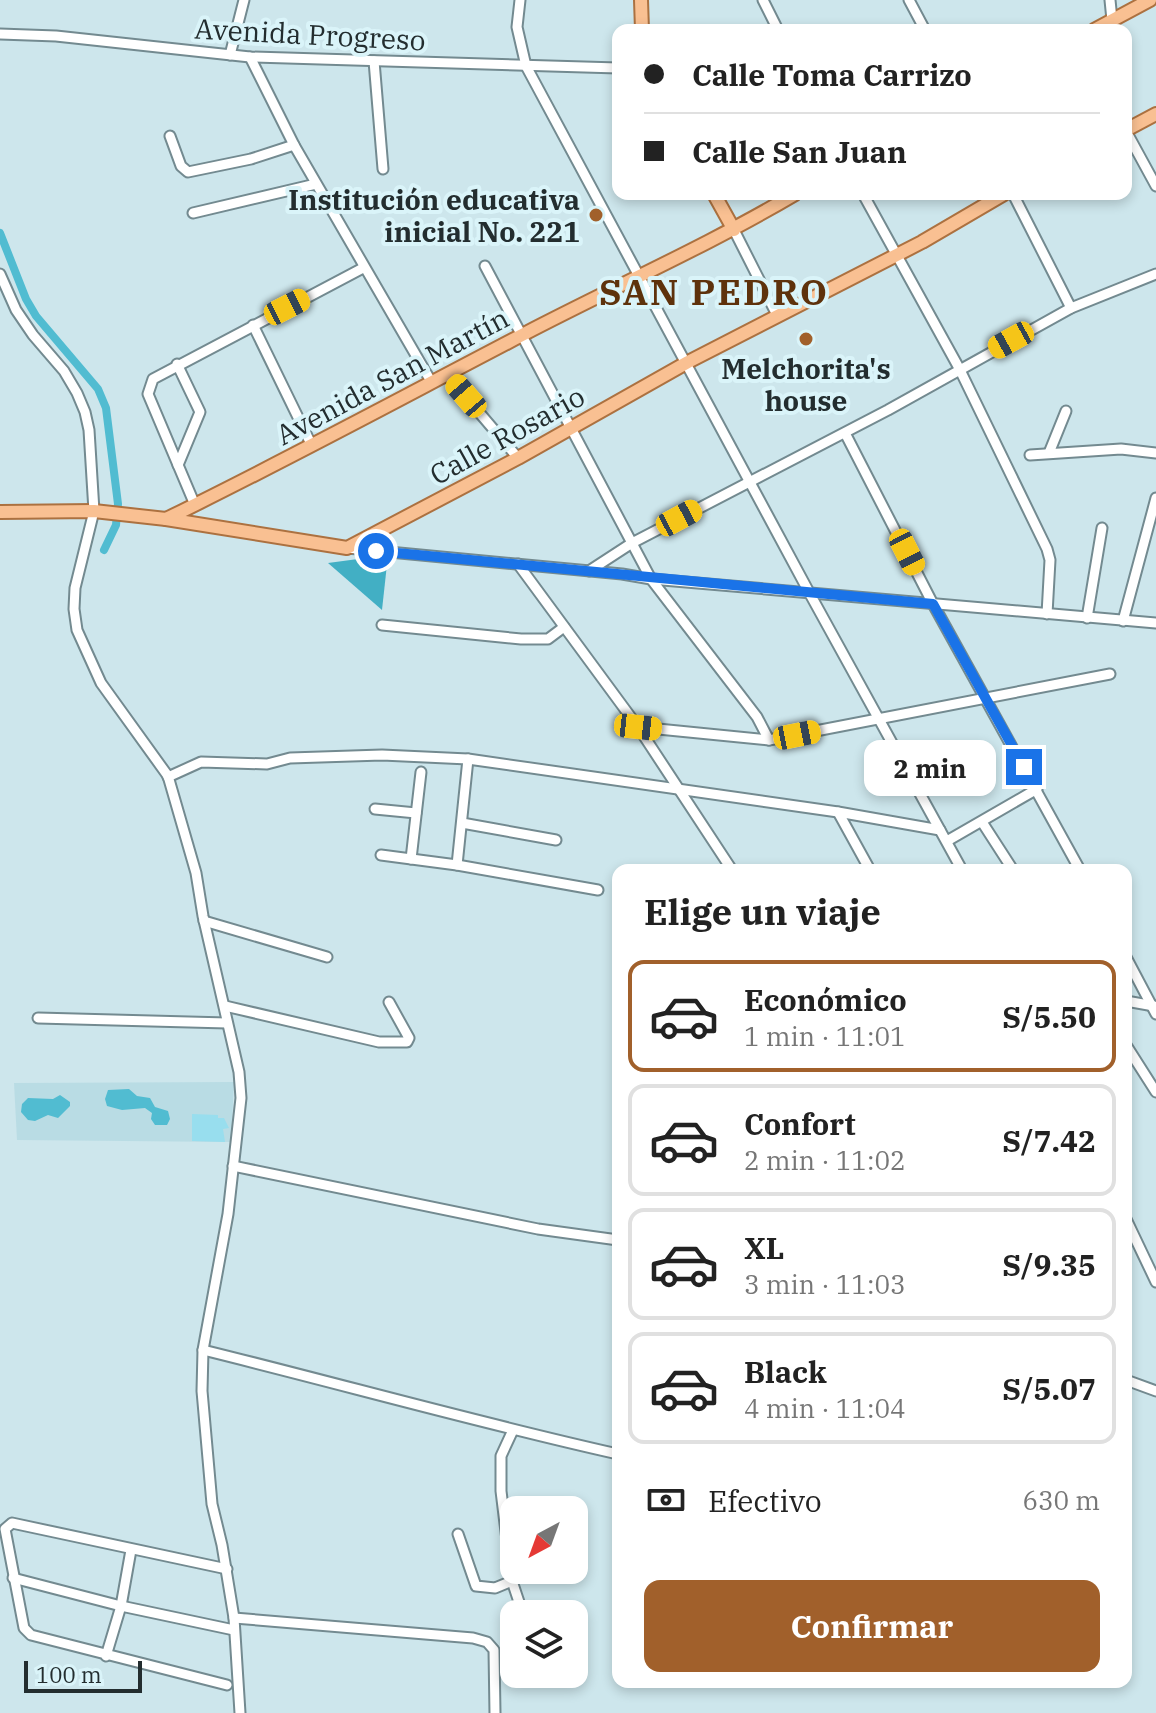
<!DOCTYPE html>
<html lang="es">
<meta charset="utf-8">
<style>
body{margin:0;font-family:"IBM Plex Serif",serif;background:#f6f6f6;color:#222;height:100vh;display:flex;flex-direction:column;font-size:30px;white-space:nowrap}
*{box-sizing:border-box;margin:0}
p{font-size:26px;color:#767676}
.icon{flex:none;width:44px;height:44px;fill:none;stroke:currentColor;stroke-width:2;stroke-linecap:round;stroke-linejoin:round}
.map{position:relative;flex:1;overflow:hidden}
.panel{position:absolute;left:612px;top:864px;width:520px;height:824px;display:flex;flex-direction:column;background:#fff;border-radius:16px;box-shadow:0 4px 12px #0003}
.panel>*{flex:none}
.top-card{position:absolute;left:612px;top:24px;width:520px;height:176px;border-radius:16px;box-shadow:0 4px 12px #0003;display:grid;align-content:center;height:176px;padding:0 32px;background:#fff}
.needle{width:52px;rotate:221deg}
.buttons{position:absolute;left:500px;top:1496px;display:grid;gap:16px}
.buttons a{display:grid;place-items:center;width:88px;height:88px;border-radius:16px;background:#fff;box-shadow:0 4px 12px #0003;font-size:40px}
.scale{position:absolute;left:24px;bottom:20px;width:118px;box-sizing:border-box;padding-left:8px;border:4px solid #232d2f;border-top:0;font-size:22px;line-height:28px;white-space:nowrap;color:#232d2f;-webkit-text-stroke:6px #daf4f9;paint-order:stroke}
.end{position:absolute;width:36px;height:36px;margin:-18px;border:10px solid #1a73e8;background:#fff;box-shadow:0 0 0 4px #fff}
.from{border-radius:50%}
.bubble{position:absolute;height:56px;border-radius:16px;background:#fff;box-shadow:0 4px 12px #0003;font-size:26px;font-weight:800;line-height:56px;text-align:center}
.car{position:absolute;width:24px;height:48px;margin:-24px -12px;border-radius:10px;box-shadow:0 0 6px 2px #0007;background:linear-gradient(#f5c518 24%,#345 0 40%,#f5c518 0 76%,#345 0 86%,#f5c518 0)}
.top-card b{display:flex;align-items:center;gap:28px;height:76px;font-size:30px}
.top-card b+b{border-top:2px solid #e0e0e0}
.top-card i{width:20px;height:20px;background:#222}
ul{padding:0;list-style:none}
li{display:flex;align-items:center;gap:24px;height:112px;margin:0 16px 12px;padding:0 16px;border:4px solid #e0e0e0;border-radius:16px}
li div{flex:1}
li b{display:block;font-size:30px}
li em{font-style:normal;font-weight:800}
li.active{border-color:#a1602b}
li>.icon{width:72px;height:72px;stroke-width:1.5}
h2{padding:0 32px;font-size:36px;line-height:96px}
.pay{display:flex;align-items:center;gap:20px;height:88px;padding:0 32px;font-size:30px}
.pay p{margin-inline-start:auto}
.button{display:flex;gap:16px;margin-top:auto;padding:16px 32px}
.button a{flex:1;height:92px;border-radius:16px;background:#a1602b;color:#fff;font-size:32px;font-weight:800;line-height:92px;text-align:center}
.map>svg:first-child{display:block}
</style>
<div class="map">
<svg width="1156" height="1713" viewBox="0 0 1156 1713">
<rect width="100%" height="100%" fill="#cde6ec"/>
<polygon fill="#b9dce4" points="234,1082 231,1142 17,1140 14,1083"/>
<polygon fill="#98deee" points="192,1114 218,1115 218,1118 224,1118 229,1128 223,1129 225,1142 192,1141"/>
<polygon fill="#42afc4" points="388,555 382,610 328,563"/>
<g fill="#51bcd1">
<polygon points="129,1089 137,1096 150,1098 155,1107 168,1111 170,1119 167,1125 155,1125 151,1119 152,1113 145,1108 122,1110 107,1106 105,1099 108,1090"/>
<polygon points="60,1095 70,1102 70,1106 58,1118 48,1115 35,1121 28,1120 21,1112 22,1104 28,1098 53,1099"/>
</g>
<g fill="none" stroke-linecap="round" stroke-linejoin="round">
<polyline stroke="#51bcd1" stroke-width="8" points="0,233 26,299 36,316 98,389 106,408 118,504 116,525 104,550"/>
<g stroke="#738a90" stroke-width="13">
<g id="minor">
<polyline points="520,0 517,27 526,66 810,594 962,870"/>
<polyline points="763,0 778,30"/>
<polyline points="909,0 925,30"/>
<polyline points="1110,0 1112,20"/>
<polyline points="0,34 56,36 250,57 618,68"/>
<polyline points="230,55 244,0"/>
<polyline points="250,57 294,145 432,383"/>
<polyline points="374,61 383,169"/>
<polyline points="1126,131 1156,186"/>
<polyline points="170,136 181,166 188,172 251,159 294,145"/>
<polyline points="863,194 959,368 1047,549 1050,560 1047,614"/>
<polyline points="1013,194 1071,308"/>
<polyline points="193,213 316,184"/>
<polyline points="734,230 777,315"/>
<polyline points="485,266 651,579 757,717 769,740"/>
<polyline points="0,274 16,310 33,335 64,371 77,393 85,412 89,430 94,511 75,588 74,609 77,630 101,683 168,776 196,873 203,916 239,1072 241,1098 228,1214 203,1350 202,1391 212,1504 222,1545 234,1618 240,1713"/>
<polyline points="253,325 312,446"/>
<polyline points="177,364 200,412 178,465"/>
<polyline points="448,376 518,458"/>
<polyline points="845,433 933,604 1080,870"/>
<polyline points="1049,453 1066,411"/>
<polyline points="1030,455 1121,449 1156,453"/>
<polyline points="195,505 148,394 153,379 363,268"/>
<polyline points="347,548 622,574 651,579 1156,623"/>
<polyline points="518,564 638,727 732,870"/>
<polyline points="589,571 632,543 888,410 1071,308 1156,274"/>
<polyline points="1087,618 1102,528"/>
<polyline points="1123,621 1156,498"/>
<polyline points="382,625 521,639 548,639 564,627"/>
<polyline points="638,727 769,740 1110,674"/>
<polyline points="168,777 201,762 267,764 290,758 382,755 468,759 838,812 940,830"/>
<polyline points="375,809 416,813"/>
<polyline points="838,812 870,870"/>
<polyline points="982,822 1013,870"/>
<polyline points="462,823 556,840"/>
<polyline points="947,841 1037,789"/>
<polyline points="381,855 457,865 598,890"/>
<polyline points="411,859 421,772"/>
<polyline points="457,865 468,759"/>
<polyline points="204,921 327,957"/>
<polyline points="1126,957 1156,1014"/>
<polyline points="1126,1001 1154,1006"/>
<polyline points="225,1006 379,1042 407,1042 409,1038 389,1002"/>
<polyline points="38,1018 227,1023"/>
<polyline points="1126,1045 1156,1092"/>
<polyline points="233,1166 538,1229 618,1240"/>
<polyline points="1126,1219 1156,1282"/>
<path d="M203,1350C341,1384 479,1423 618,1454"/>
<polyline points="1126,1380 1156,1391"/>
<polyline points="458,1534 476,1586 495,1588 512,1581 501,1491 501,1456 513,1430"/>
<polyline points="227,1569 12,1523 5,1529 24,1628 31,1635 227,1685"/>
<polyline points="13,1578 121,1606 234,1630"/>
<polyline points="512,1581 523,1614"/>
<polyline points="234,1618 473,1638 487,1642 494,1650 495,1713"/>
<polyline points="106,1656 121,1606 131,1550"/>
</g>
</g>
<g stroke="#ac7140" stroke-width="16">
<g id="major">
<polyline points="641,0 642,30"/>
<polyline points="1094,30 1150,0"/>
<polyline points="1126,130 1156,114"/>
<polyline points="714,194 734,230"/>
<polyline points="0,512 94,511 166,519 347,548 518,458 688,362 922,242 1004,194"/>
<path d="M166,519C287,460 405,396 524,334C614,287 707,246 795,194"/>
</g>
</g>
<use href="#minor" stroke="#fff" stroke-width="9"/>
<use href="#major" stroke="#f9c092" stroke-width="12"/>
</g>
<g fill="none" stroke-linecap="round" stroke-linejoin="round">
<polyline stroke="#1a73e8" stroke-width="10" points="376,551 933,604 1024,767"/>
</g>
<g fill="#a1602b" stroke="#daf4f9" stroke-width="3">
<circle cx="596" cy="215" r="8"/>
<circle cx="806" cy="339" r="8"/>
</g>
<g text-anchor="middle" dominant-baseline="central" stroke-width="8" stroke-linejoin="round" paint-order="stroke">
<g font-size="28" fill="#232d2f" stroke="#daf4f9">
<text transform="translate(310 34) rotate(3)">Avenida Progreso</text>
<text transform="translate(392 376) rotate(-28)">Avenida San Martín</text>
<text transform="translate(507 435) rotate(-29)">Calle Rosario</text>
</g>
<g font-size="28" font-weight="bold" fill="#232d2f" stroke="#daf4f9" text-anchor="end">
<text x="580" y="199">Institución educativa<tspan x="580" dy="32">inicial No. 221</tspan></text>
<text x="806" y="368" text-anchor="middle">Melchorita's<tspan x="806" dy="32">house</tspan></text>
</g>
<g font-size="36" font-weight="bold" letter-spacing="2" fill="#5e320c" stroke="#daf4f9">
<text x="714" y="291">SAN PEDRO</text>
</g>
</g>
</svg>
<div class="buttons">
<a><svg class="needle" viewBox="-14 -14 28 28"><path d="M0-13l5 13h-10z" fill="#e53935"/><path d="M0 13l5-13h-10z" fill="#767676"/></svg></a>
<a><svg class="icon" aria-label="layers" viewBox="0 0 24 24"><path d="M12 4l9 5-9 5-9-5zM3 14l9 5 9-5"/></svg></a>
</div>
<div class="scale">100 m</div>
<i class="end from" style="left:376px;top:551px"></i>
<i class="end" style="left:1024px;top:767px"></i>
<div class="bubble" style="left:864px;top:740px;width:132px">2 min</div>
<i class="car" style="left:287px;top:307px;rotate:63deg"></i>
<i class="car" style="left:1011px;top:340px;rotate:241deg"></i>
<i class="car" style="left:466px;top:396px;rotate:319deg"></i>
<i class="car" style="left:679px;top:518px;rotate:62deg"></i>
<i class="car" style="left:907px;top:552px;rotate:153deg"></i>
<i class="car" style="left:638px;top:727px;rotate:96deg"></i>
<i class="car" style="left:797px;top:735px;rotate:79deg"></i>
<div class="top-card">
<b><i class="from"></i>Calle Toma Carrizo</b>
<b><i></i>Calle San Juan</b>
</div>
<section class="panel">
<h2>Elige un viaje</h2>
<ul>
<li class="active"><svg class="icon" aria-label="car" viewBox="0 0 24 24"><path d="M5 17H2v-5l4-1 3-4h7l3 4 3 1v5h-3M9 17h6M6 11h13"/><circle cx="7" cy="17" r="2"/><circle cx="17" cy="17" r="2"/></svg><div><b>Económico</b><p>1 min · 11:01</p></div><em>S/5.50</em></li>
<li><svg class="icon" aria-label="car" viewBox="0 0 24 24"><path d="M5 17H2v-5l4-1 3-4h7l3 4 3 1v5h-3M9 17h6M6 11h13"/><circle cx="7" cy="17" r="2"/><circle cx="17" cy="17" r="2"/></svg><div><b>Confort</b><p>2 min · 11:02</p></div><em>S/7.42</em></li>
<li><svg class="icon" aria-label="car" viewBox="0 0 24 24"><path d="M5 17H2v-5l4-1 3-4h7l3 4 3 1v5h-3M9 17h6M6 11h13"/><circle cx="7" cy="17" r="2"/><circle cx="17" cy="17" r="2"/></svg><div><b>XL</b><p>3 min · 11:03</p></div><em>S/9.35</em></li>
<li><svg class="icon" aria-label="car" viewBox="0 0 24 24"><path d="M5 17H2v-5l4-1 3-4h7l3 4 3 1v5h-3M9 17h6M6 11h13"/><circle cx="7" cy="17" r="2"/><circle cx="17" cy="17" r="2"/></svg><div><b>Black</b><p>4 min · 11:04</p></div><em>S/5.07</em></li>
</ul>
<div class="pay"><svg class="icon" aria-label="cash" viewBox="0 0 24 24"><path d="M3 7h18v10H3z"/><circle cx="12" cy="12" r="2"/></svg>Efectivo<p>630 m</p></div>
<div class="button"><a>Confirmar</a></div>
</section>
</div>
